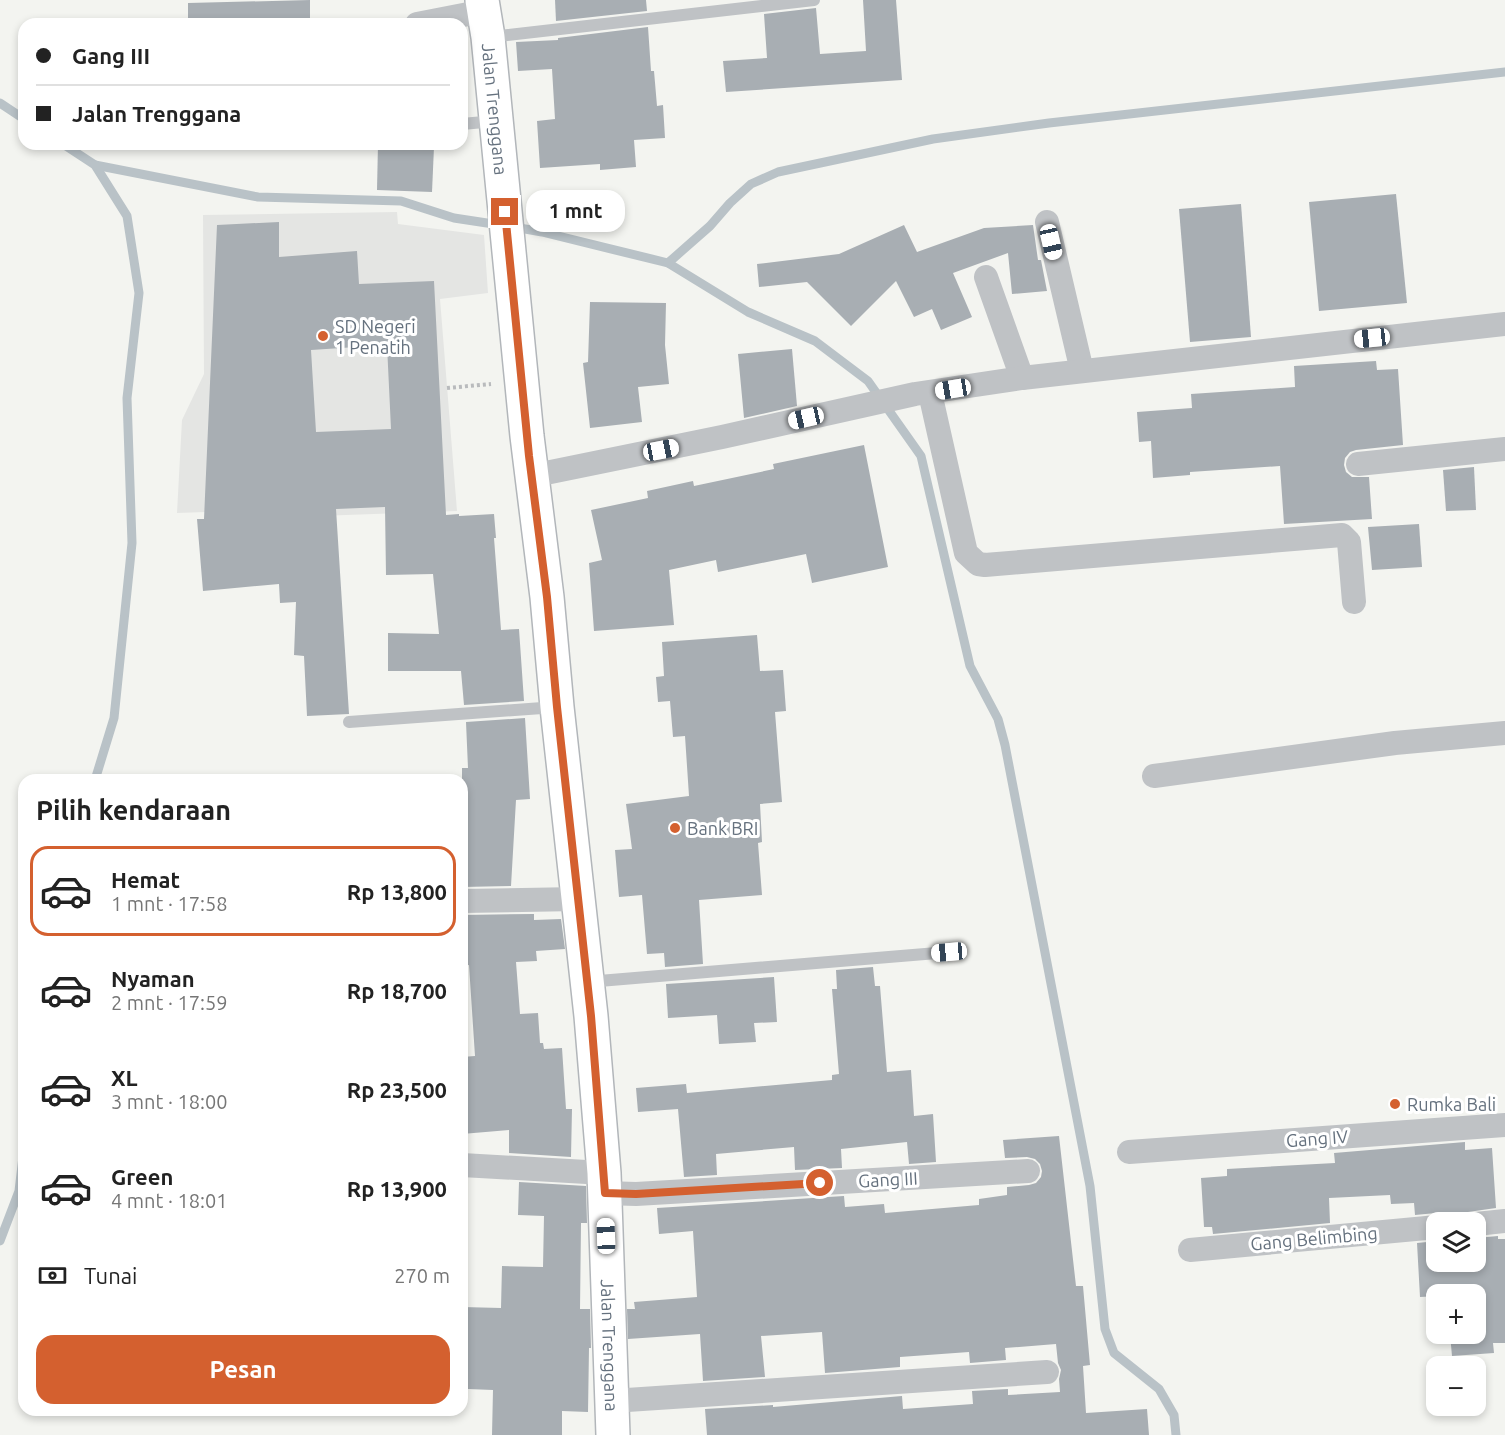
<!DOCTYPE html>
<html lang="id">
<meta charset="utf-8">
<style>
body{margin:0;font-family:Ubuntu,sans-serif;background:#f6f6f6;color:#222;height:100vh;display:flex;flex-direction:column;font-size:22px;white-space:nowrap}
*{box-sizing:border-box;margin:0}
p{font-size:20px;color:#767676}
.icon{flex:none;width:33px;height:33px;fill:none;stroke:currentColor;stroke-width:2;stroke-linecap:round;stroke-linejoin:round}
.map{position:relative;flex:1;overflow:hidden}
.drawer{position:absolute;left:18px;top:774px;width:450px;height:642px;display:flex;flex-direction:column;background:#fff;border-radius:18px;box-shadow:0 3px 9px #0003}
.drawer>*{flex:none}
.top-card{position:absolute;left:18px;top:18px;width:450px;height:132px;border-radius:18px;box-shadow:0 3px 9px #0003;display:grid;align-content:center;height:132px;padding:0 18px;background:#fff}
.fabs{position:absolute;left:1426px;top:1212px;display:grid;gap:12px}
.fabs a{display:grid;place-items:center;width:60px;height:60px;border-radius:12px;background:#fff;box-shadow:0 3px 9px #0003;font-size:30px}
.end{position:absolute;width:27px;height:27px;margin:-14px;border:8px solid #d4602f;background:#fff;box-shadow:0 0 0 3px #fff}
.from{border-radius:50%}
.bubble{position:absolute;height:42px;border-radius:18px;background:#fff;box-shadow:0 3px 9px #0003;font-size:20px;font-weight:600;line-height:42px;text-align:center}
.car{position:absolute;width:18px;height:36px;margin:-18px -9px;border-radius:8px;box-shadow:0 0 4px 2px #0007;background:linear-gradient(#fff 24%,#345 0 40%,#fff 0 76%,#345 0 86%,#fff 0)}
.top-card b{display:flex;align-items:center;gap:21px;height:57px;font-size:22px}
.top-card b+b{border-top:2px solid #e0e0e0}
.top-card i{width:15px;height:15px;background:#222}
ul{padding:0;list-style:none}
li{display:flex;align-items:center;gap:18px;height:90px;margin:0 12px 9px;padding:0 6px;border:3px solid transparent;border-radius:18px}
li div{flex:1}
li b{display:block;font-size:22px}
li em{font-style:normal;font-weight:600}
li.active{border-color:#d4602f}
li>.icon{width:54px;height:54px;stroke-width:1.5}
h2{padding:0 18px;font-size:27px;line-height:72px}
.pay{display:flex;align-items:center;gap:15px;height:66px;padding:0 18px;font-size:22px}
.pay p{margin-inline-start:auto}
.button{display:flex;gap:12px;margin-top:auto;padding:12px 18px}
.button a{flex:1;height:69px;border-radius:18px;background:#d4602f;color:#fff;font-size:24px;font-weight:600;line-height:69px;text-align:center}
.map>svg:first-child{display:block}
</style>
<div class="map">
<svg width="1505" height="1435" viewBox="0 0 1505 1435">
<rect width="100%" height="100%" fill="#f3f4f0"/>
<polygon fill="#e4e5e3" points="397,212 398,224 484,235 488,293 440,299 457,511 263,518 261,510 177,513 182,420 204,374 203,215"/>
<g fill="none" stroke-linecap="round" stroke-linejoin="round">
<g stroke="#b9c2c7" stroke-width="9">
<polyline points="0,103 24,119"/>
<polyline points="63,144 95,165 127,216 139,293 127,398 132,543 114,718 95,780"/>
<polyline points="95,165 258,197 401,201 454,218 500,225"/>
<polyline points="514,227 542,232 668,263 748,312 815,341 868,381 921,456 970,666 998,719 1005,745 1090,1186 1105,1329 1114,1353 1159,1389 1174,1415 1176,1435"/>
<polyline points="668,263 710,226 730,203 751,184 778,172 933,139 1049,123 1505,72"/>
<polyline points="0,1241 19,1191 24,1148"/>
</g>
</g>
<g fill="#a8aeb3" fill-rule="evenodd">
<polygon points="310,0 310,24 188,24 188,3"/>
<polygon points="555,0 646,0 647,11 556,21"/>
<polygon points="863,0 896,0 902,80 726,92 723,61 767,58 764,14 816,8 820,54 866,51"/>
<polygon points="648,27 651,71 654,71 657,106 663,105 665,138 634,140 636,167 600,170 600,164 540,168 537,121 555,119 552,69 518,71 516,42 558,40 558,38"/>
<polygon points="378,144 434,147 432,192 377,190"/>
<polygon points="1396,194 1407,303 1319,311 1309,202"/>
<polygon points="1241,204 1251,337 1190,342 1179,209"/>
<path d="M279,222V257L357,251L359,284L434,281L446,515L459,514V516L494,514L496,538H494L501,630L519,629L524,701L464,705L461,671H388V633L439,634L433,574L386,575L385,507L336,509L349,714L307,716L304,656L294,655L296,602L280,603L279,584L203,591L197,519H204L217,225ZM387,345L391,429L316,432L311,350Z"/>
<polygon points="904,225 917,252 984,228 1033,225 1038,260 1041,260 1047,291 1012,294 1008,253 953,273 972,317 941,330 932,309 914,317 896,281 851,326 807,282 759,287 757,264 839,254"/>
<polygon points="590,302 666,303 665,345 669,384 638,387 642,422 590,428 583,363 588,362"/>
<polygon points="792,349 797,406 744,418 738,354"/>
<polygon points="1376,361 1377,370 1398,369 1403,445 1356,450 1350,452 1345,458 1344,465 1346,472 1352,477 1369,477 1372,519 1284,524 1280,466 1190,472 1190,475 1153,478 1151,441 1139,442 1137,412 1192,408 1191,394 1295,387 1294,366"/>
<polygon points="864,445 888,567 812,583 806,554 718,572 716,560 669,570 674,625 594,631 589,563 602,560 591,510 648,498 647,491 693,481 694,486 774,469 773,464"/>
<polygon points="1474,467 1476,510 1446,511 1443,470"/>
<polygon points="1419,524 1422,567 1372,570 1368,527"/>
<polygon points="757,635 760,671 783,670 786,711 775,712 782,802 760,804 762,842 758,843 762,895 699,900 703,964 665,967 664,953 647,954 642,895 619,897 615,850 632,849 626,804 689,796 685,736 673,737 670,701 658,702 656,677 664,676 662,642"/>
<polygon points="525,718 530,799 516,800 511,886 462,887 462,768 468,768 466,722"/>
<polygon points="534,914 534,920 561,919 565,949 536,951 537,961 516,962 520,1014 538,1013 540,1043 543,1043 544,1049 562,1048 566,1109 572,1109 571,1157 509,1153 509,1130 462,1134 462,1057 475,1056 469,965 462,966 462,915"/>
<polygon points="873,967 875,986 880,986 887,1072 911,1070 914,1116 933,1114 936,1162 909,1164 907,1142 841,1149 842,1168 795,1170 794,1147 716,1154 717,1175 684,1177 678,1109 638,1112 636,1088 686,1084 687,1093 832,1080 832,1075 839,1074 832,989 837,989 836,970"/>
<polygon points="774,977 777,1022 754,1023 756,1042 719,1044 717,1015 668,1018 666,984"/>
<polygon points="1059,1136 1076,1286 1083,1286 1090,1365 1083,1366 1086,1413 1147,1409 1149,1435 707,1435 705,1409 773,1405 773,1407 902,1396 903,1409 973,1404 972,1391 1008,1389 1008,1395 1060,1392 1059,1379 1061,1370 1058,1363 1056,1344 1005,1348 1006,1360 970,1363 969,1352 900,1357 900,1367 825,1373 822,1332 761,1336 765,1377 703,1381 700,1334 628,1339 627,1309 635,1309 634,1302 697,1297 693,1231 659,1234 657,1208 844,1196 845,1207 884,1204 885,1213 979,1205 979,1199 1007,1195 1007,1187 1029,1185 1036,1183 1041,1177 1042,1171 1040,1164 1035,1159 1027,1157 1005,1158 1003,1140"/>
<polygon points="1465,1142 1465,1150 1492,1148 1496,1208 1468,1212 1462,1222 1450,1222 1443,1214 1436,1213 1415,1215 1414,1203 1391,1204 1390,1195 1329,1198 1330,1223 1213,1234 1212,1227 1204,1227 1201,1178 1227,1176 1227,1169 1335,1163 1334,1153"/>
<polygon points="519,1182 586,1186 587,1223 581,1223 580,1309 590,1309 591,1348 589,1348 588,1412 562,1411 562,1435 492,1435 493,1390 468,1389 468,1344 462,1344 462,1307 501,1308 502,1266 543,1267 544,1216 518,1215"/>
<polygon points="1498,1236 1498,1239 1505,1239 1505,1343 1493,1343 1494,1353 1452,1356 1450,1334 1476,1334 1476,1294 1420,1297 1417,1243 1437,1241 1437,1262 1476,1262 1476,1238"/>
</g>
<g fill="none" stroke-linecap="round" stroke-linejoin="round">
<g stroke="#b2b6ba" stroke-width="36">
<g id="secondary">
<path id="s1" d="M482,0L488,37L527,436L547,597L557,707L591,1016L604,1173L613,1435"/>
</g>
</g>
<polyline stroke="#b9bbbd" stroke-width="4" stroke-dasharray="3 3" stroke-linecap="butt" points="447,388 491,384"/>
<g stroke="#bfc2c5" stroke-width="12">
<polyline points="490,37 814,0"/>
<polyline points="462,124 495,121"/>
<polyline points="349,722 556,707"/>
<polyline points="587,982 949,952"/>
</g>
<g stroke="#bfc2c5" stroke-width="24">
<polyline points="417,24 484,11"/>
<polyline points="1047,222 1082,371"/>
<polyline points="986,277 1022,378"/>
<polyline points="930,393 966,553 978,564 985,565 1342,535 1349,542 1354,602"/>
<polyline points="1358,464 1505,449"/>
<polyline points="531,476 722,437 915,394 1022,378 1505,324"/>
<polyline points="1154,776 1395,743 1505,733"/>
<polyline points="462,901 578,899"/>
<polyline points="1129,1152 1505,1125"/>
<polyline points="462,1165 604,1173"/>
<polyline points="605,1193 636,1194 1028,1171"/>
<polyline points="1476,1224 1505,1221"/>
<polyline points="1190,1250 1437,1227"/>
<polyline points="612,1401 1047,1372"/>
</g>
<use href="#secondary" stroke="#fff" stroke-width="33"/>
</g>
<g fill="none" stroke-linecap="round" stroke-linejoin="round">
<polyline stroke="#d4602f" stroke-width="8" points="505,212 529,456 547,597 557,707 591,1016 605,1193 636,1194 820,1183"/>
</g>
<g fill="#d4602f" stroke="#fff" stroke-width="2">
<circle cx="323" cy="336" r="6"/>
<circle cx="675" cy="828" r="6"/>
<circle cx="1395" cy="1104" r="6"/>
</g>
<g text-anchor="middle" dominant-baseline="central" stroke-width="6" stroke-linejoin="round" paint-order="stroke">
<g font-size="18" fill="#65717e" stroke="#fff">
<text stroke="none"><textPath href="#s1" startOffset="110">Jalan Trenggana</textPath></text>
<text transform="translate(1317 1138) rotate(-4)">Gang IV</text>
<text transform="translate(888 1179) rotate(-3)">Gang III</text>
<text transform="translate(1314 1238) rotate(-5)">Gang Belimbing</text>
<text stroke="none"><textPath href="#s1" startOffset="1352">Jalan Trenggana</textPath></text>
</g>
<g font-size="18" fill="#65717e" stroke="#fff" text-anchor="start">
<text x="335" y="326">SD Negeri<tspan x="335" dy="21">1 Penatih</tspan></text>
<text x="687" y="828">Bank BRI</text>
<text x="1407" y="1104">Rumka Bali</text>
</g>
</g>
</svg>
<div class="fabs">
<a><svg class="icon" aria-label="layers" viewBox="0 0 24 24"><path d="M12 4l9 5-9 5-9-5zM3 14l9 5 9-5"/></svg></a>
<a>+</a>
<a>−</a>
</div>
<i class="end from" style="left:820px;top:1183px"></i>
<i class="end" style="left:505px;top:212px"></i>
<div class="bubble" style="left:526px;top:190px;width:99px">1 mnt</div>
<i class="car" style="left:1051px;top:242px;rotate:167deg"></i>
<i class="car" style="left:1372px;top:338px;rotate:264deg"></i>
<i class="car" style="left:953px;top:389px;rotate:261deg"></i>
<i class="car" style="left:806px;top:418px;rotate:257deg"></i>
<i class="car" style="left:661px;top:450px;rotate:79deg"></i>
<i class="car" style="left:949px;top:952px;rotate:265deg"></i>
<i class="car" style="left:606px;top:1236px;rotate:358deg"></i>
<div class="top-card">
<b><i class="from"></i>Gang III</b>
<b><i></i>Jalan Trenggana</b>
</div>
<section class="drawer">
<h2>Pilih kendaraan</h2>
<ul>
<li class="active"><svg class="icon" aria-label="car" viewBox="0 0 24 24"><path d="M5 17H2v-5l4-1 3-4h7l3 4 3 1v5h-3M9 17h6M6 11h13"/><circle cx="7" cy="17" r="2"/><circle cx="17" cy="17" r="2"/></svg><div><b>Hemat</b><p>1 mnt · 17:58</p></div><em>Rp 13,800</em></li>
<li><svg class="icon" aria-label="car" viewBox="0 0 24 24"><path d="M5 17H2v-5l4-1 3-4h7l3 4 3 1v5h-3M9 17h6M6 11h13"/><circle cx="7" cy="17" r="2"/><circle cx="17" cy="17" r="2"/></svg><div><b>Nyaman</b><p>2 mnt · 17:59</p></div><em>Rp 18,700</em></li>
<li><svg class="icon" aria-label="car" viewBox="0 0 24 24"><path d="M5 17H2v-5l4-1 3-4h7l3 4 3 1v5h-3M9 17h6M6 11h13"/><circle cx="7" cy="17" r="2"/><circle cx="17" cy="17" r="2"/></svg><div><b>XL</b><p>3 mnt · 18:00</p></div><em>Rp 23,500</em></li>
<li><svg class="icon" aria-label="car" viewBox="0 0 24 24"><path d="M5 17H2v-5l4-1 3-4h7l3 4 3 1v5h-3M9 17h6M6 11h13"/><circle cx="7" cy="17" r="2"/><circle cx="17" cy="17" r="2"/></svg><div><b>Green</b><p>4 mnt · 18:01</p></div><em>Rp 13,900</em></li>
</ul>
<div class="pay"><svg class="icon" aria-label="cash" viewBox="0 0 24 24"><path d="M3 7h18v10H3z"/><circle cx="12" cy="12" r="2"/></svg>Tunai<p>270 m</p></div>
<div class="button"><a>Pesan</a></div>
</section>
</div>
